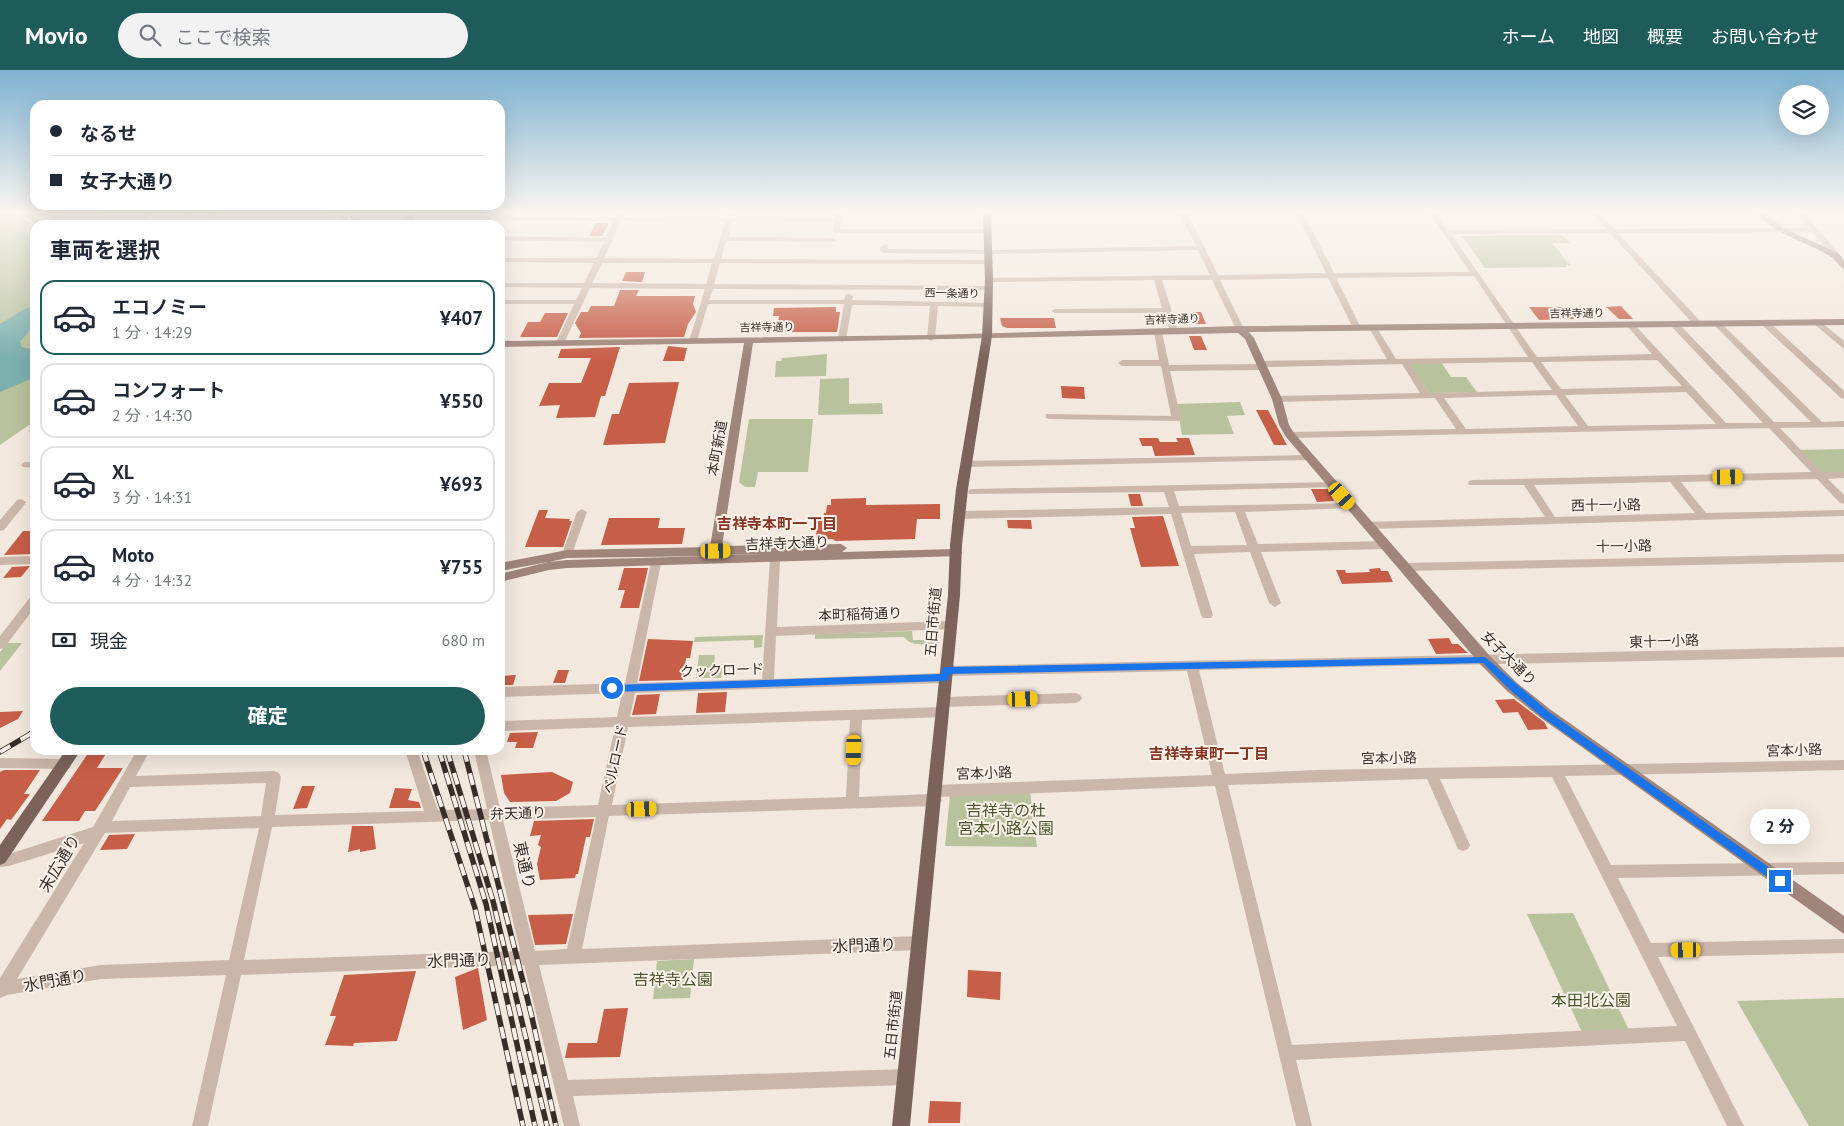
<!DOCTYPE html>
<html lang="ja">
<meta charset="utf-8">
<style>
body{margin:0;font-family:"PT Sans","Noto Sans JP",sans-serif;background:#f2f2f3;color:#1f2937;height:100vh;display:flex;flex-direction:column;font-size:19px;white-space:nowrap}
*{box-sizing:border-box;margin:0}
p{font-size:16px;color:#747a83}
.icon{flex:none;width:28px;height:28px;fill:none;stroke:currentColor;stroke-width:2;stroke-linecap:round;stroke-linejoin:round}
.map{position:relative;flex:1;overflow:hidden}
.sheet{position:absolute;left:30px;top:150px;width:475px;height:535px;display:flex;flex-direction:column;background:#fff;border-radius:15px;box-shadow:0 5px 20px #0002}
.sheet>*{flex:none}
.banner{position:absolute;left:30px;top:30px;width:475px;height:110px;border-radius:15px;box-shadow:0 5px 20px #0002;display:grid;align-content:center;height:110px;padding:0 20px;background:#fff}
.fabs{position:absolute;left:1779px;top:15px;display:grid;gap:10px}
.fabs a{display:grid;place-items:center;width:50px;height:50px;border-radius:50%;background:#fff;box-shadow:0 5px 20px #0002;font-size:25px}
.end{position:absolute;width:22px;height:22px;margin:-11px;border:6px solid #1a73e8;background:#fff;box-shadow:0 0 0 2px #fff}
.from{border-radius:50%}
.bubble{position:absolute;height:35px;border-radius:18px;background:#fff;box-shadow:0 5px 20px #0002;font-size:16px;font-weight:700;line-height:35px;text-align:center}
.car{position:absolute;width:15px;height:30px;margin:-15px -8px;border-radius:6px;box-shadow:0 0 4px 1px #0007;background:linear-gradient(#f5c518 24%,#345 0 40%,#f5c518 0 76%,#345 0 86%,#f5c518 0)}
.banner b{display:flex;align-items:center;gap:18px;height:48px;font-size:19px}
.banner b+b{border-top:1px solid #e0e1e3}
.banner i{width:12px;height:12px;background:#1f2937}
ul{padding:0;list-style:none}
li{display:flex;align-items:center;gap:15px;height:75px;margin:0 10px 8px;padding:0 10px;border:2px solid #e0e1e3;border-radius:15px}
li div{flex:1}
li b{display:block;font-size:19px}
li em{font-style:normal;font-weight:700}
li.selected{border-color:#1e5b5b}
li>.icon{width:45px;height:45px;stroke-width:1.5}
h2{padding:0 20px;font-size:22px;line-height:60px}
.pay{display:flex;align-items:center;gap:12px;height:55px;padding:0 20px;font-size:19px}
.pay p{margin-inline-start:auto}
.primary-button{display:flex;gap:10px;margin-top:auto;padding:10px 20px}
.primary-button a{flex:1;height:58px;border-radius:30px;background:#1e5b5b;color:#fff;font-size:20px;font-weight:700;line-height:58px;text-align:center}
header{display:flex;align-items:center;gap:30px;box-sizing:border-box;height:70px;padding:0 25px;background:#1e5b5b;color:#fff}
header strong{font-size:24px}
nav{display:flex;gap:28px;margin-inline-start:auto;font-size:18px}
.search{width:350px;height:45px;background:#f2f2f3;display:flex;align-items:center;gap:12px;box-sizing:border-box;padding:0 18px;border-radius:28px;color:#747a83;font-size:19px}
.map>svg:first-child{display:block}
</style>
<header>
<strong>Movio</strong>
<div class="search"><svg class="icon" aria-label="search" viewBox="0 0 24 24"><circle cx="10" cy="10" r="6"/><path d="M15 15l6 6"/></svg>ここで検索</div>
<nav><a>ホーム</a><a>地図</a><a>概要</a><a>お問い合わせ</a></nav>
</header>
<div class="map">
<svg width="1844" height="1056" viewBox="0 0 1844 1056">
<rect width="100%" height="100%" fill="#f3e8de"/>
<g fill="#b8c29d">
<polygon points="0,142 15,142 35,155 35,351 0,375"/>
<polygon points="41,142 110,142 94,155 63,155"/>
<polygon points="1562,165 1570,173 1552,173 1570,195 1566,195 1567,197 1485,198 1462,166"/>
<polygon points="827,284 826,306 775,307 776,291 781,291 782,288"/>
<polygon points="1441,292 1451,307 1466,307 1477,322 1429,323 1410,295 1412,293"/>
<polygon points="849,308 849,334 882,333 883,344 818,345 820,309"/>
<polygon points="1240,332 1245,345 1227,346 1234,364 1182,365 1177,334"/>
<polygon points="749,349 813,349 808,402 758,402 755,417 745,417 739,412"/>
<polygon points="1844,379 1844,402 1816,402 1795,380"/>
<path d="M912,561L913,570H936V574C924,574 911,577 904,567L815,569V564Z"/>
<polygon points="763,565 762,577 754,578 754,570 694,572 695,567"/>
<polygon points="7,573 22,573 0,601 0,582"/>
<polygon points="699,585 715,585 714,594 723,594 721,608 696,608"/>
<polygon points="1030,721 1037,777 945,776 950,725"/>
<polygon points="1573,843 1629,960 1582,962 1527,844"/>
<polygon points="694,889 690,928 653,929 657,891"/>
<polygon points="1844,928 1844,1056 1809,1056 1737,931"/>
</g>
<polygon fill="#7cb0af" points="35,236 35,254 20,272 22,277 35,280 35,307 0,322 0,254 24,239"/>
<g fill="#c75e47">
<polygon points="596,153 609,153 602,166 589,166"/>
<polygon points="626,202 645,202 642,212 622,211"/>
<polygon points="620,220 639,220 636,226 695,226 693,234 696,242 688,254 684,267 579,268 581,263 575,253 581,242 588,242 591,236 614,236"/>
<polygon points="1621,236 1633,249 1619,249 1606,237"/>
<polygon points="836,237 836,242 840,242 837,262 777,262 779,246 773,246 774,238"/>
<polygon points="1529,237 1565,237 1575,249 1539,250"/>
<polygon points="1191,242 1201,242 1206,254 1195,254"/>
<polygon points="545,243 568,243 557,267 520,267 528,252 540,252"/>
<polygon points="1000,248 1054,248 1056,258 1007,258 1002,256"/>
<polygon points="1189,266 1201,266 1207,280 1194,280"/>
<polygon points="668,276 687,278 684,291 663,291"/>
<polygon points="620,277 605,326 601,326 595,347 556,348 560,335 539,336 549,313 581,313 591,288 558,288 561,279"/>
<polygon points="679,312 665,373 603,375 612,344 619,344 629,313"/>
<polygon points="1061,316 1084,317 1085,329 1062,328"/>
<polygon points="1256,340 1268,340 1287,375 1274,375"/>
<polygon points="1139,368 1158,368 1160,372 1178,372 1176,368 1189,368 1195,385 1155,386 1152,376 1142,376"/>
<polygon points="1311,419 1328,419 1334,431 1317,432"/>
<polygon points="1128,424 1140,424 1143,436 1131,436"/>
<polygon points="866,428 866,435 940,434 940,449 917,449 915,469 835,471 833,469 816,470 817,448 823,448 824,443 826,443 827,435 831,435 831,429"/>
<polygon points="539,440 548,440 545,448 570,449 569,451 572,451 563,477 525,477"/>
<polygon points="1163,446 1179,496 1141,497 1130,458 1135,458 1132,447"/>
<polygon points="609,448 660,448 658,458 685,458 682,474 601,475"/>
<polygon points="1007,450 1031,450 1032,459 1008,458"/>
<polygon points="23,461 35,461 35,484 4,485"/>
<polygon points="30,496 21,507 3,508 12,497"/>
<polygon points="624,498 648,498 639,538 620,538 625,520 618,520"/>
<polygon points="1380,498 1381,501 1388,501 1393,512 1342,514 1336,500 1345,500 1346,503 1370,502 1369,499"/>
<polygon points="1449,568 1452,574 1458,574 1468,583 1436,584 1428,569"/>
<polygon points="648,569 693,571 690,588 686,588 683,610 639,611"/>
<polygon points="558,600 569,600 565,613 553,613"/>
<polygon points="516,605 513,615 500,615 500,606"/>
<polygon points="727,622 725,642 696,643 698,623"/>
<polygon points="660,624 656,644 632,645 637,625"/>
<polygon points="1514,629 1544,652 1548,659 1528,660 1518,642 1503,643 1495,630"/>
<polygon points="23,641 18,649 0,658 0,642"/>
<polygon points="538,662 533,678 515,678 517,672 507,672 510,663"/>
<polygon points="89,682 107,682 97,698 123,698 95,741 85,741 79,751 42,751"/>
<polygon points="4,700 40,700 24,724 30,724 11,750 7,749 0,759 0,702"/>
<polygon points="552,702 573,712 570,723 556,731 510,732 504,723 501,705"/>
<polygon points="302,716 315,716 307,738 293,739"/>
<polygon points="395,718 412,719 408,730 419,732 421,738 389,738"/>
<polygon points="594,749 590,767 586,767 578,804 576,804 575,808 540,810 537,794 541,777 538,775 541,765 530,766 534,751"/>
<polygon points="352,756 373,756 376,779 360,782 360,779 348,782"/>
<polygon points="135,764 127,779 100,780 109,765"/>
<polygon points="573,844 566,874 535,875 528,845"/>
<polygon points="478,898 487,950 463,960 455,907"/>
<polygon points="968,900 1001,902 1000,930 967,927"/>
<polygon points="416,901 397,971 354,973 353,976 325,975 336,946 330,946 344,905"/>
<polygon points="628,938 620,987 565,988 568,973 597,973 604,939"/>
<polygon points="930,1031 961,1032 960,1053 928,1053"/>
</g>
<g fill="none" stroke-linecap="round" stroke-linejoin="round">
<g fill="#cbb7a9" fill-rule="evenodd">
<polygon points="146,142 154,142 143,151 105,150 101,148 105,146 141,147"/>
<polygon points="185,142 193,142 188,148 182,148 181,146"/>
<polygon points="208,142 215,142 213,145 334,145 338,147 334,149 204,149 203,147"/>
<path d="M618,142H624L623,147H726L728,142H734L733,147L835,148L837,142H843L840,159H990V163H836L832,161L834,152H732L728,167L833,168L837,170L833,172L726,171L721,189L989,190L993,192L989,194L720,193L714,214L989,216L993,218L989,220L713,219L709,230H844L846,224H849L853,226L852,230L988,233L992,235L988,237L938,236L935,268L931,271L927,268L930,236L852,235L846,269L842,272L838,269L844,234H708L697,271L693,274L689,271L705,219L590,218L564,273L560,276L556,273L574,234H500V230H576L582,218L500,217V213H584L594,193L500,192V188H596L604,172L500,170V166L606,168L613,151L357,150L353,148L357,146L616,147ZM621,151L725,152L714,189L604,188ZM602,193H712L706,214L592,213Z"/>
<path d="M1179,142H1187L1218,205L1326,203L1296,142H1303L1334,203L1470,202L1429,142H1435L1448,160L1606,159L1591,142H1598L1614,159L1809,158L1796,142H1803L1838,183V187H1832L1813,162L1618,163L1701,252L1702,254L1698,257L1695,256L1610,163L1451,164L1537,287L1652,284L1626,255L1627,253H1633L1726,353H1763L1671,256L1670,254L1674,251L1677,252L1774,352H1811L1713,254L1717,251L1720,252L1822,352L1844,351V357L1780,358L1822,402H1844V408L1828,409L1844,425V434L1840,433L1817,409L1681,412L1706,443L1844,440V446L1368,459L1364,458L1363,455L1364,452L1545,447L1524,415H1469L1468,413L1469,411L1473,410L1811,402L1769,358L1290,368L1285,365L1290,362L1456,359L1435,328L1277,332L1272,329L1277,326L1420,323L1402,294L1266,297L1262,300L1170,301L1181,349L1179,351L1049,349L1046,348V344L1171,346L1161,296H1122L1118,293L1122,290H1159L1154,262L1158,259L1162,262L1169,295L1257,294L1261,291L1387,289L1369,258L1373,255L1377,258L1396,289L1528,287L1474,206L1336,208L1361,258L1357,261L1353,258L1328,208L1220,210L1244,259L1240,262L1236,259L1212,210H1162L1178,261L1174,264L1170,261L1164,243H1055L1051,241L1055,239L1162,238L1154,210L989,212L985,210L989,208L1210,205L1198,180L994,184L884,183L880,181V177L884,175H887L888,179L994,180L1196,176ZM1657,290L1682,316L1561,319L1541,292ZM1532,292L1552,320L1429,323L1410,294ZM1686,322L1716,354L1588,356L1565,325ZM1556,325L1578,356L1466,359L1444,328ZM1670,412L1695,443L1555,447L1534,415Z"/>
<polygon points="1817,249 1844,271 1844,279 1814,254 1814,250"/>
<polygon points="1765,250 1768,251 1844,321 1844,329 1841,328 1762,255 1762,251"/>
<polygon points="33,358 35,358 35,364 28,361"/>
<polygon points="1309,385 1312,386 1314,388 1312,390 966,397 961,394 966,391"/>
<polygon points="26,392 35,392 35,398 23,397 21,395 23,393"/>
<path d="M1332,412L1337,415L1336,417L1174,421L1179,436L1351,433L1355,434L1356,436L1355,438L1245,442L1258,474L1385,471L1390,475L1385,479L1261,482L1281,533L1275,537L1269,533L1250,482L1194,484L1213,545L1211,548H1203L1201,545L1171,444L959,449L954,445L959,441L1169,437L1164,422L969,424L968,422L969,420L973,419ZM1235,442L1247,475L1191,476L1181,443Z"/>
<polygon points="35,427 35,435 30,434 30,430"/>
<polygon points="21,429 26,432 25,434 4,460 0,461 0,450 17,430"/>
<polygon points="582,439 587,442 572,484 567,488 563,487 562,484 577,442"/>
<polygon points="1844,484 1844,492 1404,501 1399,497 1404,493"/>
<path d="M775,485L780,489L777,557L951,551L955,552L957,555L955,558L951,559L776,566L774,609L941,603L940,601L942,598L946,596L1844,577V587L1199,600L1225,704L1317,700L1844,690V700L1565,706L1611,795L1844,792V804L1618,808L1651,873L1844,869V883L1658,887L1744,1056H1727L1685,971L1296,990L1312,1056H1296L1215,716L940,727L942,730L940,734L935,736L609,746L582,879L920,866L925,868L927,873L925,878L920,880L539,895L568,1010L905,999L911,1001L913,1007L911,1013L905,1015L573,1026L580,1056H564L524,895L241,905L208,1056H192L226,905L101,909L7,925L0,928V908L84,773L9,796L0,797V785L9,784L93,757L137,680H150L136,706L274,701L279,703L281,707L275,745L424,741L405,680H417L438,740L487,739L474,680H486L500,738L598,735L615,657L500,661V651L617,647L622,623L500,627V617L625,613L651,493L656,489L661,493L637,613L762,609L770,489ZM1187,601L1212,705L935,715L930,717L928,721L930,724L859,727L862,650L942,647L946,646L948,642L946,638L942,637L630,647L635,623L945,613L949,611L951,608L950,606ZM850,650L846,727L612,735L628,657ZM1552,707L1677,956L1292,975L1228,715L1427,709L1458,779L1463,781L1468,779L1470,775L1440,709ZM266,713L261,746L112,751L130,717ZM596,747L567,879L535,881L503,750ZM489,750L520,881L244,890L272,757ZM259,758L229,890L101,895L17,909L105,763Z"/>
<polygon points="35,486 35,494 0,495 0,487"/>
<polygon points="35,525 35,537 4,578 0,579 0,566 31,526"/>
<polygon points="1076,623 1080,625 1082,628 1080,631 1076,633 943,637 939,635 937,632 939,629 943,627"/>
<polygon points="0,688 65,689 70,690 71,694 70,698 65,699 0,698"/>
</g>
<g fill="#9f857a" fill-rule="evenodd">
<polygon points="19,142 28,142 47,155 37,155"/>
<path d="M1755,142H1763L1783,158L1838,183L1844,190V199C1838,196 1836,189 1830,186C1804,171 1776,165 1755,142Z"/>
<path d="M1844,249V255L1249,262L1254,268L1282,329L1289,355L1294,363L1490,586L1517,613L1551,640L1844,846V864L1541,648L1507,621L1480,594L1286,367L1279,355L1272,329L1245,269L1238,263L753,273L722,476L841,474L847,478L842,482L956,479L960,480L962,483L960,486L567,498L549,500L500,512V504L548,492L500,501V493L567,480L710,477L744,273L500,277V271L931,265L1240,256ZM818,483L720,485H721ZM708,486L567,490L549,492L567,488Z"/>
</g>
<g fill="#7b635a" fill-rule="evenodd">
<polygon points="409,142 417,142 410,155 402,155"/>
<polygon points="983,142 991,142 993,210 992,266 968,419 962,475 960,525 910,1056 892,1056 948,525 950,475 956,419 982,266 985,210"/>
<polygon points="66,680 81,680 5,793 0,795 0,775"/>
</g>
<g stroke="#382d29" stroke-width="4">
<g id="rail-far2">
<polyline points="343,142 346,155"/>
<polyline points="352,142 355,155"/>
</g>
</g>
<g stroke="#382d29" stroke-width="5">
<polyline id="rail-far1" points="30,664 35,661"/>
</g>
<g stroke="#382d29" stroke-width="5.5">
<g id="rail">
<polyline points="423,680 475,838 523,1056"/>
<polyline points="439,680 486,834 535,1056"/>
<polyline points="447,680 493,831 547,1056"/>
<polyline points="464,680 531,943 556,1056"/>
<polyline points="0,682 32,663"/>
</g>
</g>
<use href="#rail-far2" stroke="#faf2ea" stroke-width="2.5" stroke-dasharray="7" stroke-linecap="butt"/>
<use href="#rail-far1" stroke="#faf2ea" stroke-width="3" stroke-dasharray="9" stroke-linecap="butt"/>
<use href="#rail" stroke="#faf2ea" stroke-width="4" stroke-dasharray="12" stroke-linecap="butt"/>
</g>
<linearGradient id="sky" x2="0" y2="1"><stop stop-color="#7db2d1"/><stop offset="0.49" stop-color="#faf5f0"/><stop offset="1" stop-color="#faf5f0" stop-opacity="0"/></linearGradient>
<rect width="1844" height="289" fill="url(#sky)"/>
<polygon fill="#1a73e8" points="1485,587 1549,642 1784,808 1784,814 1777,814 1542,647 1509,619 1483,593 950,604 948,610 945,611 612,622 607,618 612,615 941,604 943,598 946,597"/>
<g text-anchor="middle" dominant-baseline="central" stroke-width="4" stroke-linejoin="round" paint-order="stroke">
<g font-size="11" fill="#382d29" stroke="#faf2ea">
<text transform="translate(952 223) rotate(1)">西一条通り</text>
<text transform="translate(1577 243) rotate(-1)">吉祥寺通り</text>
<text transform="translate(1172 249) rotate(-2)">吉祥寺通り</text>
<text transform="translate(767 257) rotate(-1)">吉祥寺通り</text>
</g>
<g font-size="14" fill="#382d29" stroke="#faf2ea">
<text transform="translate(717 378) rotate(-80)">本町新道</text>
<text transform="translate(1606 435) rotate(-1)">西十一小路</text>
<text transform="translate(787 473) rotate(-2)">吉祥寺大通り</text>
<text transform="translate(1624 476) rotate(-1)">十一小路</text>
<text transform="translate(860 544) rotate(-2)">本町稲荷通り</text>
<text transform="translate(933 552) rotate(-85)">五日市街道</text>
<text transform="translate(1664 571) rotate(-2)">東十一小路</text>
<text transform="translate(1509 588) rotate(45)">女子大通り</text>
<text transform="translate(722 600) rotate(-2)">クックロード</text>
<text transform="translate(1794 680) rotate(-2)">宮本小路</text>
<text transform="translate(1389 688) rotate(-1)">宮本小路</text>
<text transform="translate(615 689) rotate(-78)">ベルロード</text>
<text transform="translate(984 703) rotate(-2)">宮本小路</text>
<text transform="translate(518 743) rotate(-2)">弁天通り</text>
<text transform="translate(893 955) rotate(-84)">五日市街道</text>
</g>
<g font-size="15" font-weight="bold" fill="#893321" stroke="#faf2ea">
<text x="777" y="453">吉祥寺本町一丁目</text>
<text x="1209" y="683">吉祥寺東町一丁目</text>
</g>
<g font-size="16" fill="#4a572c" stroke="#faf2ea">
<text x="1006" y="740">吉祥寺の杜<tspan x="1006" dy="18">宮本小路公園</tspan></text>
<text x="673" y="909">吉祥寺公園</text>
<text x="1591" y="930">本田北公園</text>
</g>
<g font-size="16" fill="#382d29" stroke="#faf2ea">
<text transform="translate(59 793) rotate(-59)">末広通り</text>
<text transform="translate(525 795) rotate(77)">東通り</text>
<text transform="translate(864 875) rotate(-2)">水門通り</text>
<text transform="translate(459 890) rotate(-2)">水門通り</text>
<text transform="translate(55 910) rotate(-10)">水門通り</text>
</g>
</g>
</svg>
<div class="fabs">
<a><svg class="icon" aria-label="layers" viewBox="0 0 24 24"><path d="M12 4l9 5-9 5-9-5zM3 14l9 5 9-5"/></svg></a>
</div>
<i class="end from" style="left:612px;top:618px"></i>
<i class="end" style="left:1780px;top:811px"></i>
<div class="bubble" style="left:1750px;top:739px;width:60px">2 分</div>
<i class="car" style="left:1728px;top:407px;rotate:89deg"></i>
<i class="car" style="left:1342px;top:426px;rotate:138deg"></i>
<i class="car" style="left:716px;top:481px;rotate:89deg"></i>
<i class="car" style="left:1023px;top:629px;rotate:88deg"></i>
<i class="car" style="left:854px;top:680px;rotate:182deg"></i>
<i class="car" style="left:642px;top:739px;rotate:88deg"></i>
<i class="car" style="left:1686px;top:880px;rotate:269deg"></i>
<div class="banner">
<b><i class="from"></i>なるせ</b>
<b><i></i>女子大通り</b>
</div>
<section class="sheet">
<h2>車両を選択</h2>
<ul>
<li class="selected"><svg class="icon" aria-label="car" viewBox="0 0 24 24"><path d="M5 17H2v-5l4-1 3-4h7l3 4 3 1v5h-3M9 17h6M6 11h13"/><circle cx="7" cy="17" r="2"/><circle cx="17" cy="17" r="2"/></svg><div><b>エコノミー</b><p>1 分 · 14:29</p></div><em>¥407</em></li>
<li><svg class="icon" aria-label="car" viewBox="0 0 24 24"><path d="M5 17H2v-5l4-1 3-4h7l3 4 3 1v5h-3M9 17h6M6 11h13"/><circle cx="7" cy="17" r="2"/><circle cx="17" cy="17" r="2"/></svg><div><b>コンフォート</b><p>2 分 · 14:30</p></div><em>¥550</em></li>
<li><svg class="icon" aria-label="car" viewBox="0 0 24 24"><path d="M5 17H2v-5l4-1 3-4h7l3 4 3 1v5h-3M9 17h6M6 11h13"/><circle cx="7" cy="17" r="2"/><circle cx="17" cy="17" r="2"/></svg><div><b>XL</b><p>3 分 · 14:31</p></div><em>¥693</em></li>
<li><svg class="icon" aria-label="car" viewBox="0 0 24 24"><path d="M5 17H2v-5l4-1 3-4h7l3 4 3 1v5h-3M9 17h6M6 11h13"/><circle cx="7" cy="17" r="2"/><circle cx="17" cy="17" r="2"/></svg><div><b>Moto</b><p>4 分 · 14:32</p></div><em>¥755</em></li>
</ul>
<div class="pay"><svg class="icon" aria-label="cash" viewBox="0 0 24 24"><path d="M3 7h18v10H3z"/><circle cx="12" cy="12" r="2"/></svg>現金<p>680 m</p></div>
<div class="primary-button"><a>確定</a></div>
</section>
</div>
